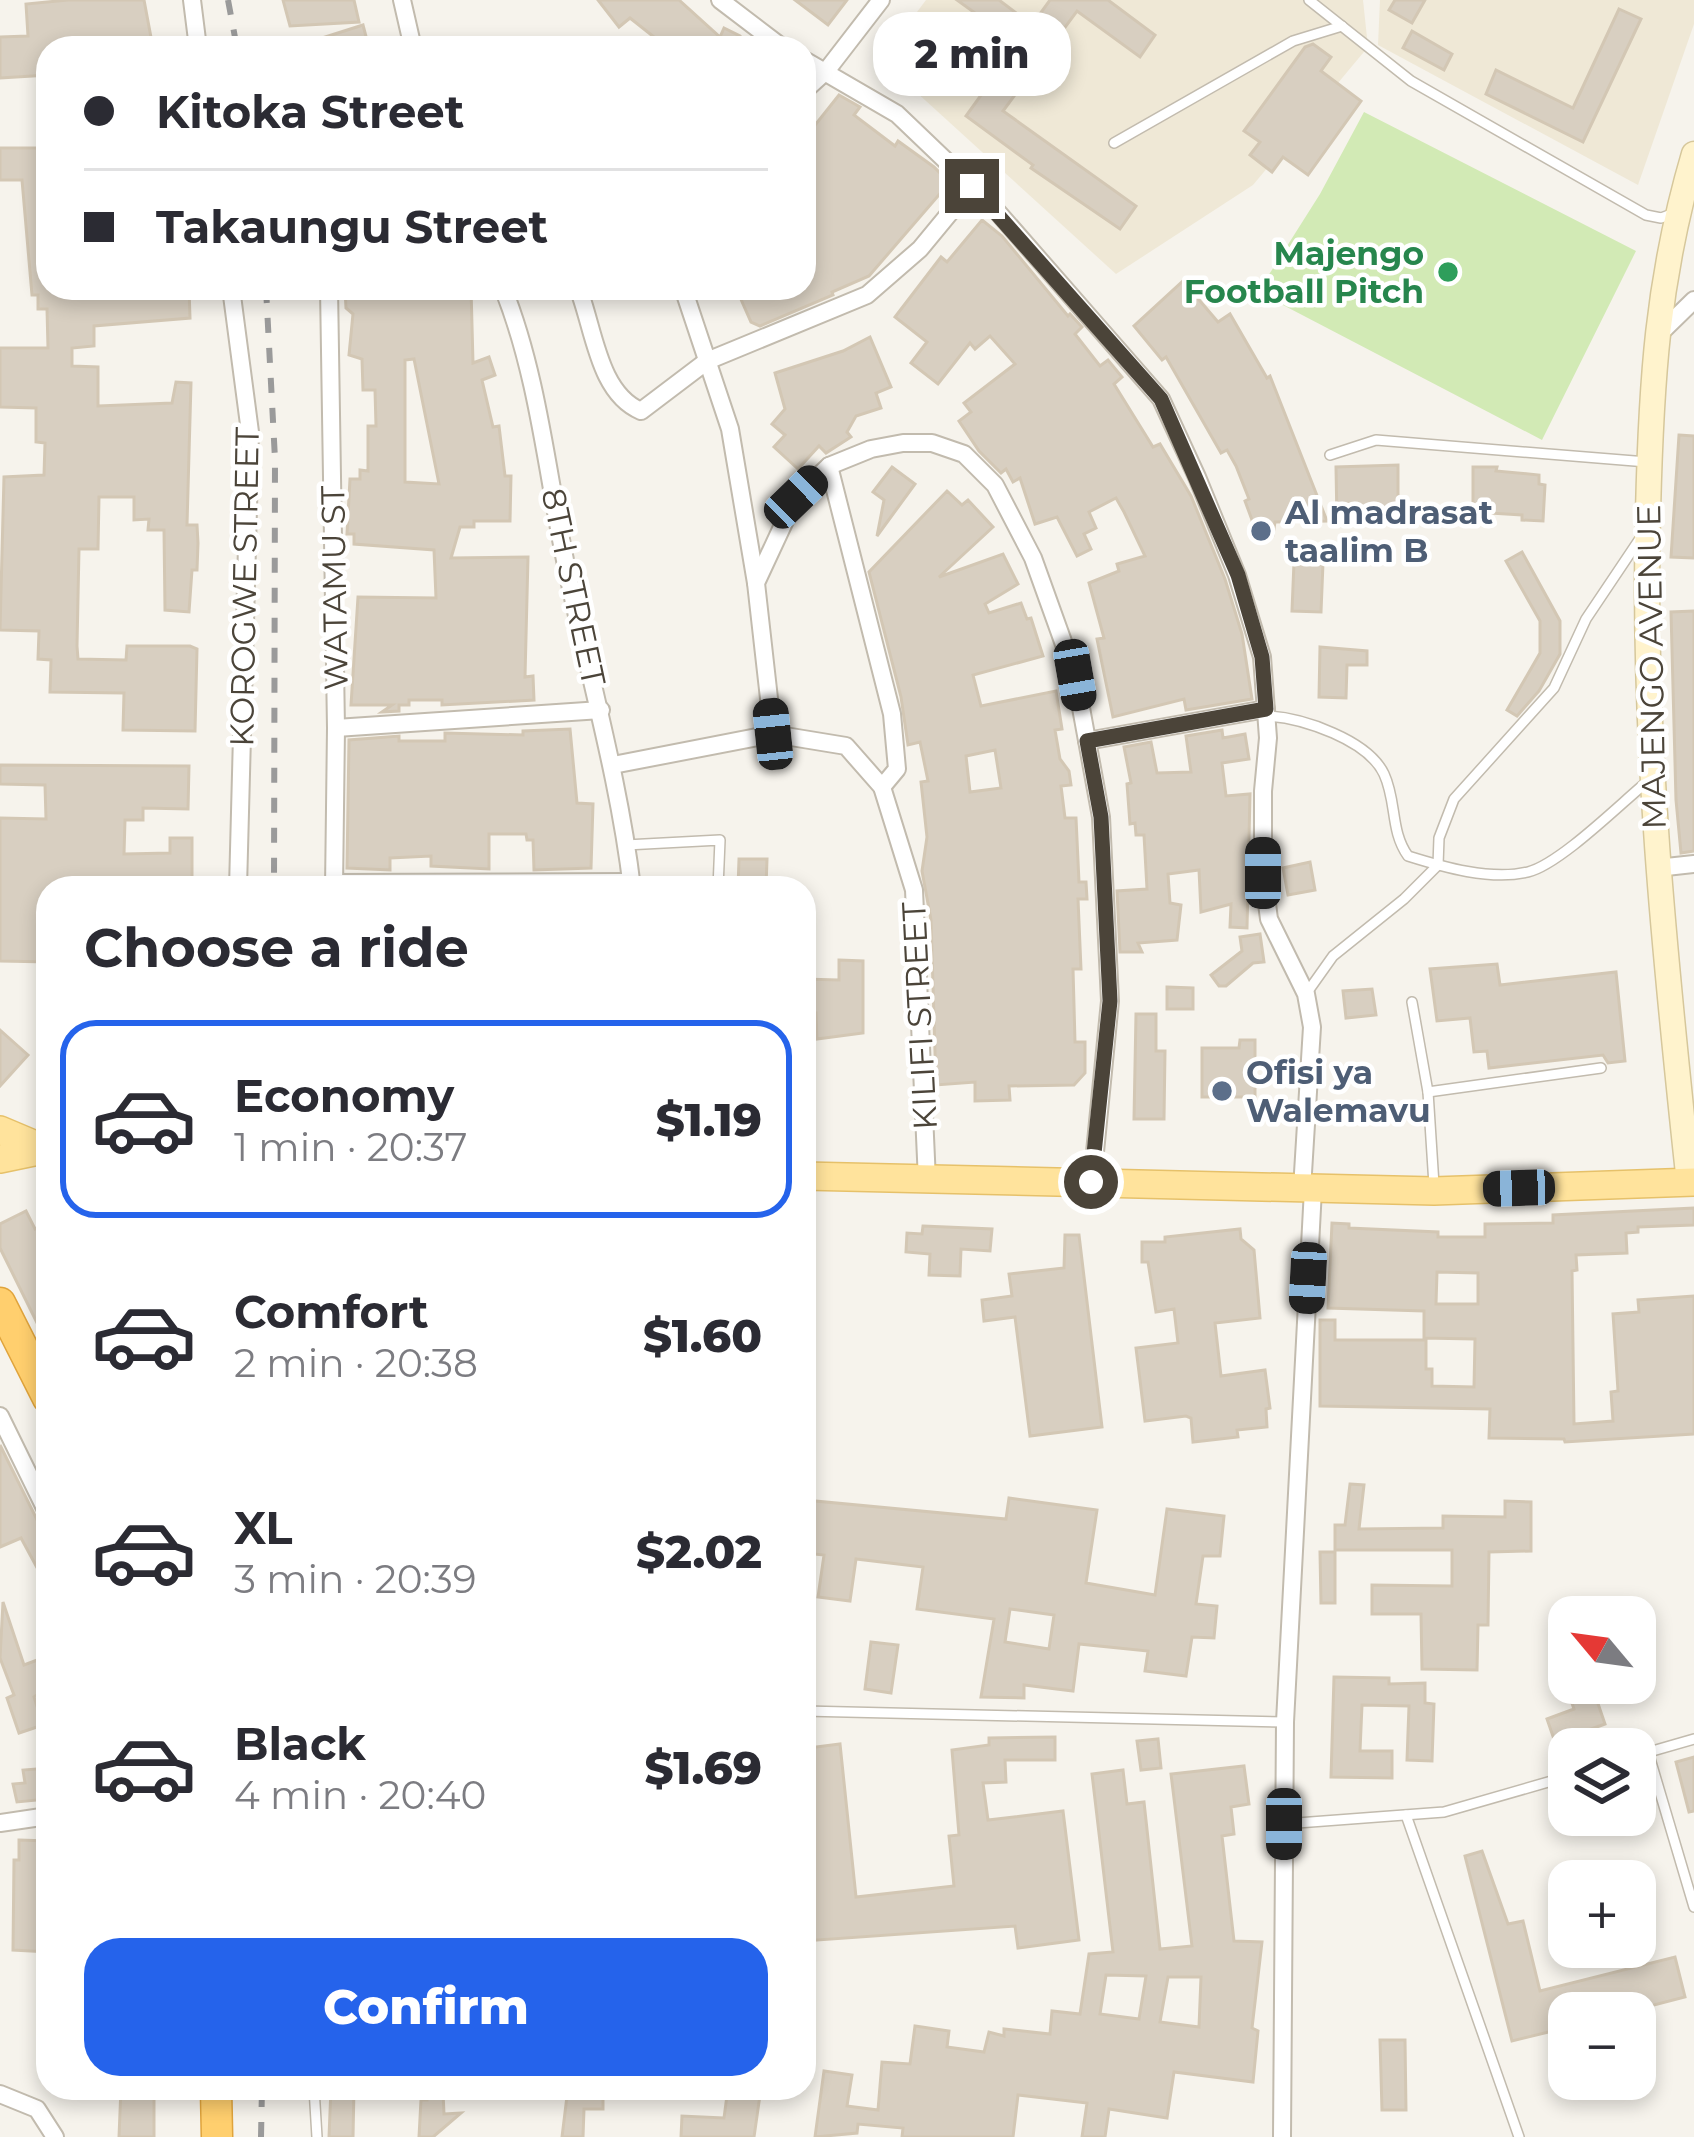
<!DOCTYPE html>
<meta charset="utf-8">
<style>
body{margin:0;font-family:Montserrat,sans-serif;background:#f2f2f3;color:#2b2b33;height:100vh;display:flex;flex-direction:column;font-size:45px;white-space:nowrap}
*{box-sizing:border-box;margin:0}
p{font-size:39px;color:#7c7c81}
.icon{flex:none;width:66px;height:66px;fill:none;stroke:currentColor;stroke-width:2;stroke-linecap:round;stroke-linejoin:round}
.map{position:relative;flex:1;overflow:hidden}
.drawer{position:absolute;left:36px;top:876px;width:780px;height:1224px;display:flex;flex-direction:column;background:#fff;border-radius:36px;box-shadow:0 6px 18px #0003}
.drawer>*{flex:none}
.banner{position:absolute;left:36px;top:36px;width:780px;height:264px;border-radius:36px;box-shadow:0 6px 18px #0003;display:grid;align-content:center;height:264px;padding:0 48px;background:#fff}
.needle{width:78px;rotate:299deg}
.tools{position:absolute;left:1548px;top:1596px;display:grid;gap:24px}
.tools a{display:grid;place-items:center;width:108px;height:108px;border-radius:24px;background:#fff;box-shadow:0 6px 18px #0003;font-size:60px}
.end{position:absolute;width:54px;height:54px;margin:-27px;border:15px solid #4b4439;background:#fff;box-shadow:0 0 0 6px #fff}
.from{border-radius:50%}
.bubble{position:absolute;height:84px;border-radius:36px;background:#fff;box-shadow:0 6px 18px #0003;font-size:39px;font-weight:800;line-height:84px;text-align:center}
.car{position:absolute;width:36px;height:72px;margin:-36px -18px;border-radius:15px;box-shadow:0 0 9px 3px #0007;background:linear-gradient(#222 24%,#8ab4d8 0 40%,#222 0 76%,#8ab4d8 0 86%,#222 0)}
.banner b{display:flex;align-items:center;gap:42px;height:114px;font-size:45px}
.banner b+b{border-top:3px solid #e1e1e2}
.banner i{width:30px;height:30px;background:#2b2b33}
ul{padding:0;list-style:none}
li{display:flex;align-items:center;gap:36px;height:198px;margin:0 24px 18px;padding:0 24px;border:6px solid transparent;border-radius:36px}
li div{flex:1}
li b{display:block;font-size:45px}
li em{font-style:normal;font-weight:800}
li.selected{border-color:#2563eb}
li>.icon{width:108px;height:108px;stroke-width:1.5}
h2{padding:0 48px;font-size:54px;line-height:144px}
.button{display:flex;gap:24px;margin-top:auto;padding:24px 48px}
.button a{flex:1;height:138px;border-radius:36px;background:#2563eb;color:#fff;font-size:48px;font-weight:800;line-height:138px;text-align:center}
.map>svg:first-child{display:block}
</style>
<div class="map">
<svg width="1694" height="2137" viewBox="0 0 1694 2137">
<rect width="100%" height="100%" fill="#f6f3ec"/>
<g fill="#efe8d6">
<polygon points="926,0 1363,0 1368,47 1253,185 1116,274 881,60"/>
<polygon points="1380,0 1694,0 1694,24 1638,185 1378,45"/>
</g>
<polygon fill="#d2eab5" points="1364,112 1636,251 1542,440 1258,292 1320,194"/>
<g fill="#d8cfc1" stroke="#d3c7b4" stroke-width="3" fill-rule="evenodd">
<polygon points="68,0 144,0 153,48 48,48 48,75 0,78 0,37 28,36 26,4"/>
<polygon points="283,0 354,0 359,22 290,26"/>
<polygon points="598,0 679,0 720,37 724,28 740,36 749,48 645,48 654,37 630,18 619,27"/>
<polygon points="795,0 847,0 828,25"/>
<polygon points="957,0 999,0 1032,25 1050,0 1108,0 1155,35 1140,57 1077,11 1003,111 1136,206 1120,229 1031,168 1033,165 966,116 1018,44"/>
<polygon points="1395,0 1425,0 1412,23 1389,10"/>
<polygon points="1619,9 1641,19 1583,142 1486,94 1496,70 1573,108"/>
<polygon points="363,25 369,48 301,48 300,45"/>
<polygon points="1412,31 1452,54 1444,70 1403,48"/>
<polygon points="1313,44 1331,57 1321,71 1361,101 1308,175 1283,157 1272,172 1250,155 1260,142 1244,131 1305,47"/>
<polygon points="899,45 935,79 921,94 885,60"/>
<polygon points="839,95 860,107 854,115 895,146 898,141 934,167 943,176 944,189 869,276 832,292 833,295 760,326 751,322 736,288 804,288 804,139"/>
<polygon points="0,148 48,148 48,288 189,288 190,318 94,326 94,346 72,348 72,366 98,367 98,406 172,403 176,382 191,383 187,525 197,525 198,543 197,570 192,570 189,612 165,610 164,530 148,530 149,519 134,520 134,497 99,497 98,549 79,549 77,646 78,659 126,660 127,646 190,646 197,649 195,731 123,730 124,693 50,692 51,660 38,659 39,631 0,630 4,477 44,475 45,443 36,442 36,408 0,407 0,348 48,348 47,309 38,309 38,295 32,295 22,180 0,180"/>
<polygon points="982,220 1002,236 1068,316 1070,314 1082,327 1075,334 1100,366 1108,360 1122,377 1114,384 1153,447 1160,444 1191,496 1225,579 1242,634 1252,699 1186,710 1184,699 1113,717 1097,639 1104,638 1089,583 1119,571 1117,564 1145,556 1124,512 1116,498 1089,512 1096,528 1084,534 1091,549 1077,556 1057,517 1035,524 1020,478 1013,482 1006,469 1001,473 979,451 959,421 971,412 964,403 1015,364 990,336 975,349 970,343 938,384 911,363 927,342 895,317 941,257 947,262"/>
<polygon points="1183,281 1218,322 1230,314 1267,378 1270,376 1327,521 1275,522 1273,535 1252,536 1252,520 1245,501 1249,499 1236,466 1227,450 1221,453 1166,357 1162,360 1134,326"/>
<path d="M471,288L473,363L489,357L495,375L482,380L493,427L499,426L505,476H511L510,521H474V527H460L451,558L528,557L525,677L533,676L534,700L442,705V700H409V705H399V711L382,712L392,705H351L358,597L436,598L434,550L354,544V534H347L350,479H360V470L368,471V426H376L375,390H363L362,359L349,355L353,314L346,308L345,289ZM414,359L439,484L405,482V360Z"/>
<polygon points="870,337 891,387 876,393 881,408 856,416 847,432 851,437 826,453 819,446 798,469 774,447 785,435 772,424 785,409 775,373 843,351"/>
<polygon points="1679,435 1694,436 1694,558 1671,557"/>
<polygon points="1398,465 1398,524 1337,522 1336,467"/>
<polygon points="892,467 915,484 877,536 884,500 873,492"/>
<polygon points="1473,467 1497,467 1496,471 1539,475 1539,484 1545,485 1543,521 1522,520 1522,515 1490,513 1489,520 1473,520"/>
<path d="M947,491L962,505L968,500L993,527L939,577L1003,554L1018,584L985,604L989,613L1021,603L1027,619L1031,618L1043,656L973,675L981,706L1056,691L1062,729L1055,730L1060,759L1069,771L1071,785L1061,786L1065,818H1076L1079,882H1086L1087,899H1078L1081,969H1073L1075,1042H1085V1073L1074,1085L1009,1086L1010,1100L975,1101V1082L936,1085L931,920L922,871L927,837L921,782L928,781L920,742L908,745L901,697L869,572ZM995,750L1001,788L970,792L966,756Z"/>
<polygon points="1522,552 1560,621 1560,654 1539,691 1517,716 1507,710 1540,653 1540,621 1506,561"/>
<polygon points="1294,562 1323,563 1321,612 1292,611"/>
<polygon points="1694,611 1694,851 1681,853 1676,800 1671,612"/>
<polygon points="1320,647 1367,651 1367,665 1347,665 1346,698 1319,697"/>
<polygon points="570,729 577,803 593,804 591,868 534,870 533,840 527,840 526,834 489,834 489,869 431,866 431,856 390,858 390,870 347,868 349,740 399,736 399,741 445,741 445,733 523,735 523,731"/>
<polygon points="1222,730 1223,738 1245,734 1249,759 1222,763 1226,796 1250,794 1247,928 1230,927 1231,904 1201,912 1199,870 1168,874 1170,903 1181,905 1177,940 1138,943 1142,952 1120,952 1117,891 1147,889 1144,835 1136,835 1135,823 1130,824 1127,784 1131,783 1124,747 1151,742 1157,773 1191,772 1186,736"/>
<polygon points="0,765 189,766 188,809 143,808 143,820 125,820 124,854 170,853 170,838 192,838 192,884 48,888 48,962 0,961 0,818 46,819 45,785 0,784"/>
<polygon points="739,859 767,859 766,888 738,888"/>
<polygon points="1310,862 1315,890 1288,895 1283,868"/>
<polygon points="1260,934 1264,962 1253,963 1226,986 1219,986 1211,975 1242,951 1240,937"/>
<polygon points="839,960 863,961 863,1033 817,1039 816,1013 804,1013 804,979 839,980"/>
<polygon points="1497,964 1500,985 1616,972 1625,1061 1608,1063 1603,1055 1489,1068 1487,1051 1474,1052 1470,1018 1437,1021 1430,969"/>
<polygon points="1167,987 1193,988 1193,1009 1167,1009"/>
<polygon points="1372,989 1376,1015 1346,1018 1343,991"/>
<polygon points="1136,1014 1156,1014 1156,1051 1165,1051 1164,1119 1134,1119"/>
<polygon points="0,1030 28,1055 0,1086"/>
<polygon points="1240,1040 1255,1040 1255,1097 1202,1097 1202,1048 1239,1048"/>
<path d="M1694,1208V1225L1638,1227V1232L1626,1233L1627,1253L1576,1255L1577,1270L1572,1271L1574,1424L1613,1421L1611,1392L1618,1391L1613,1314L1639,1312L1638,1300L1694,1296V1434L1565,1442L1564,1439L1489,1438L1490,1409L1320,1406V1320H1335V1340H1426V1369H1432V1386L1474,1387L1475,1339L1424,1338V1311L1328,1308L1332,1223L1349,1224V1228L1438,1232V1237H1485V1224L1553,1223V1215ZM1437,1272L1478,1273V1304H1436Z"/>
<polygon points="26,1211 35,1229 42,1225 48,1237 48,1345 0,1248 0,1224"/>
<polygon points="923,1226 992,1229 990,1251 961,1249 960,1276 929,1275 930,1254 906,1252 907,1233 922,1234"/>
<polygon points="1240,1229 1241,1239 1254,1250 1260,1318 1215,1323 1221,1376 1265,1370 1270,1408 1266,1409 1267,1427 1237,1430 1238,1437 1193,1442 1191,1418 1186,1416 1145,1421 1136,1348 1178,1343 1174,1309 1156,1312 1148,1262 1142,1262 1142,1242 1165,1242 1165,1237"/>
<polygon points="1065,1235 1079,1235 1102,1427 1030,1436 1015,1317 984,1321 982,1300 1012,1296 1009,1274 1064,1268"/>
<polygon points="0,1445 48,1542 48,1588 21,1538 0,1547"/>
<polygon points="1350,1484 1364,1485 1359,1529 1443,1528 1443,1516 1505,1517 1505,1501 1531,1502 1531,1551 1489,1552 1488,1625 1478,1625 1477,1670 1422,1669 1421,1614 1372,1614 1372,1585 1452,1586 1452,1550 1335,1550 1335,1525 1345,1525"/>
<path d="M1009,1498L1097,1510L1086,1583L1155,1595L1167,1509L1224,1516L1220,1556H1203L1196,1604L1217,1606L1214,1638L1192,1637L1186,1676L1145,1671L1148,1651L1079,1644L1073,1691L1024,1685V1698L981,1697L994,1619L917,1609L923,1567L856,1559L850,1601L818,1597L824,1555L804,1553V1500L1006,1519ZM1010,1609L1054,1615L1049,1649L1005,1642Z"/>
<polygon points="1320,1552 1335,1552 1335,1603 1321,1603"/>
<polygon points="3,1602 24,1665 48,1656 48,1688 34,1697 43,1725 19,1733 7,1698 14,1695 0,1658"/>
<polygon points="1569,1633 1569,1683 1591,1683 1605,1724 1555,1742 1547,1719 1574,1709 1550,1640"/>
<polygon points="871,1642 898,1645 891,1693 865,1689"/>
<polygon points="1334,1677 1389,1678 1389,1684 1425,1683 1425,1703 1434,1704 1432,1761 1407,1760 1409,1706 1362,1705 1360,1751 1392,1751 1392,1778 1331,1777"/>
<polygon points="1055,1737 1055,1760 1005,1760 1006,1782 983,1783 988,1820 1063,1811 1079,1940 1018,1948 1015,1926 804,1941 804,1775 809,1775 808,1748 840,1744 856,1897 954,1886 949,1836 959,1835 952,1750 989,1745 989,1738"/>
<polygon points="1158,1739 1161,1768 1141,1770 1137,1741"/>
<polygon points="1694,1757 1694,1811 1689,1812 1676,1762"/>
<path d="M1244,1766L1249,1804L1231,1807L1234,1834L1222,1836L1234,1941L1262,1942L1252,2028L1258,2031L1253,2082L1174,2072L1167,2118L1109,2109L1105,2137H1082L1087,2103L1018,2095L1013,2137H902L903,2128L858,2124L857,2133L815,2137L824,2071L852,2075L847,2106L878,2110L882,2062L910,2064L915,2026L949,2031L947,2047L984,2052L989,2032L1004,2036V2029L1050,2034L1052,2011L1080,2014L1089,1954L1113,1952L1092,1774L1123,1770L1127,1804L1144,1802L1160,1949L1192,1946L1171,1774ZM1106,1975L1146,1976L1139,2019L1100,2014ZM1168,1977H1201L1199,2027L1160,2022Z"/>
<polygon points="48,1768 48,1799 17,1802 13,1784 25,1783 23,1770"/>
<polygon points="19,1840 48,1841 48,1952 13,1950 14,1860 19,1860"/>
<polygon points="1482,1851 1508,1924 1523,1921 1540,1991 1675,1957 1685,1997 1623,2013 1569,2013 1569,2027 1512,2041 1465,1856"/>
<polygon points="1380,2040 1405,2040 1406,2110 1382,2110"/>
<polygon points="121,2088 154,2088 154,2137 119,2137"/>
<polygon points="331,2088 354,2088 353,2137 329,2137"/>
<polygon points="568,2088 603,2088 603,2109 584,2109 583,2137 562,2137"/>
<polygon points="728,2088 761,2088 754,2137 681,2137 682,2116 724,2118"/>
<polygon points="427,2092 443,2092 444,2114 461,2113 433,2137 419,2137 421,2100 427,2100"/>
</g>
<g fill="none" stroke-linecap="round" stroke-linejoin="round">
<g stroke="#c2bbae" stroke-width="12">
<g id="lane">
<polyline points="1309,0 1411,81 1646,215 1661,218 1677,212"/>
<polyline points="1114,143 1293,41 1342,26"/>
<polyline points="1330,455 1376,440 1647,462"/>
<path d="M1268,716C1303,718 1368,740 1384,774C1397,802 1390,831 1408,856C1443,867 1491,881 1528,872C1560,864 1620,804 1648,781"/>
<polyline points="626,845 720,840 718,888"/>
<polyline points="1306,994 1333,956 1404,899 1438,865 1439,838 1454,799 1554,688 1586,619 1641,537"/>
<polyline points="1412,1002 1428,1092 1601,1068"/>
<polyline points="1428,1092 1434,1185"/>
<polyline points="804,1711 1285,1722"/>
<polyline points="1648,1752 1694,1907"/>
<polyline points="1635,1756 1694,1739"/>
<polyline points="1406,1815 1519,2137"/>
<polyline points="1284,1824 1444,1812 1569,1776"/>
<polyline points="314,2088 317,2137"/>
</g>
</g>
<g stroke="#c2bbae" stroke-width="20">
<g id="street">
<polyline points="192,0 198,48"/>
<polyline points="402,0 413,48"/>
<polyline points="720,0 783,48"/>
<polyline points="804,60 897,114 988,201 1161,399 1197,477 1237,575 1262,657 1268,738 1263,791 1263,873 1269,919 1306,994 1312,1027 1302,1189"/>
<polyline points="804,91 827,70 881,0"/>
<polyline points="47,128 48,128"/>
<polyline points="231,288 250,432 238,888"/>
<polyline points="329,288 336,728 334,888"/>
<path d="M503,288C538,375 547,473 566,565C588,673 619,778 632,888"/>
<path d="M578,288C594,328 598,393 641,411L707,361L867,295L920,249L972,186"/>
<polyline points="683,288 730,429 756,583"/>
<polyline points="1655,338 1694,300"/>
<polyline points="829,466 892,714 897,769 882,787"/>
<polyline points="336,728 601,710"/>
<polyline points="773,734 756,583 796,497 829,466 871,449 903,443 932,443 964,454 995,485 1033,558 1075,675 1101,817 1110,1001 1092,1182"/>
<polyline points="1087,741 1266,709"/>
<polyline points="613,765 773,734 846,746 882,787 914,890 927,1181"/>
<polyline points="1657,868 1694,864"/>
<polyline points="334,883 631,882"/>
<polyline points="0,1416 48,1514"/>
<polyline points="0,1823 48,1816"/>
<polyline points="0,2094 37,2109 55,2137"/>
<polyline points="1282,2137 1285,1722 1313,1189"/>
</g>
</g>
<g stroke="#d6c79b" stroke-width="27">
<path id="secondary" d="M1689,1183C1665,960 1642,737 1648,513C1651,384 1657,279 1694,154"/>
</g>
<g stroke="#e6c16a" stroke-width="30">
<g id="primary">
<polyline points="0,1130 45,1149"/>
<polyline points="0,1159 48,1149"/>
<polyline points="804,1176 1434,1191 1694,1182"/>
</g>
</g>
<g stroke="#e0a43c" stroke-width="33">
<g id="highway">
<polyline points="0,1303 48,1398"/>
<polyline points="216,2088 217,2137"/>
</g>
</g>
<use href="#lane" stroke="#fff" stroke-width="9"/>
<use href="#street" stroke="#fff" stroke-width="16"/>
<use href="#secondary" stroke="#fff3cd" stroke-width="24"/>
<use href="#primary" stroke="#ffe39c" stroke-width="27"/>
<use href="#highway" stroke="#ffcf6e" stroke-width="30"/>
<g stroke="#9a9a9a" stroke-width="6" stroke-dasharray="15 15" stroke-linecap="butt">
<polyline points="228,0 237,48"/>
<polyline points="266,288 275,459 274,888"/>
<polyline points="261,2137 262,2088"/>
</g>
</g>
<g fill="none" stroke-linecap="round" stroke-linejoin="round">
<polyline stroke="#4b4439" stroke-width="15" points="972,186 1161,399 1238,575 1262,657 1266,709 1087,741 1101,817 1110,1001 1091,1182"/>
</g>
<circle fill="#2e9e5b" stroke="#fff" stroke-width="4.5" cx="1448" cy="272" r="12"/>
<g fill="#5c6f8a" stroke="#fff" stroke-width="4.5">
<circle cx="1261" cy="531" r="12"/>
<circle cx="1222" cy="1091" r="12"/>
</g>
<g text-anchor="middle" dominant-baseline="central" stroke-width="9" stroke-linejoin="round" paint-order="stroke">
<g font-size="33" font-weight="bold" fill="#27864d" stroke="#fff" text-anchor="end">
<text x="1424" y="253">Majengo<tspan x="1424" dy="38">Football Pitch</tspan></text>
</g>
<g font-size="33" font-weight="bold" fill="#4e5e75" stroke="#fff" text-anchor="start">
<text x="1285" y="512">Al madrasat<tspan x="1285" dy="38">taalim B</tspan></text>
<text x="1246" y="1072">Ofisi ya<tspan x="1246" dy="38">Walemavu</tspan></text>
</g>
<g font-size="33" fill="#4b4439" stroke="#fff">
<text transform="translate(244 587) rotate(-89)">KOROGWE STREET</text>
<text transform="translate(574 587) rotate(78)">8TH STREET</text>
<text transform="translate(334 588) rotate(-91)">WATAMU ST</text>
<text transform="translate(1651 667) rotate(-91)">MAJENGO AVENUE</text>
<text transform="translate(919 1016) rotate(-93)">KILIFI STREET</text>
</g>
</g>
</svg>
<div class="tools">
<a><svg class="needle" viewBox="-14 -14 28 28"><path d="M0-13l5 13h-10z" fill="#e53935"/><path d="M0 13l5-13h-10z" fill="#7c7c81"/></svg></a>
<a><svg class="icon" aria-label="layers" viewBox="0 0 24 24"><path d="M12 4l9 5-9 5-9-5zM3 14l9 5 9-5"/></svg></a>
<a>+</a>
<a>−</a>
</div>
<i class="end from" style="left:1091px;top:1182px"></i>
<i class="end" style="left:972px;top:186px"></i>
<div class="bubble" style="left:873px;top:12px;width:198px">2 min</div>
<i class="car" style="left:796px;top:497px;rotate:46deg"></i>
<i class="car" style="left:1075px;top:675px;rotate:170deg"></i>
<i class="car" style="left:773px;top:734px;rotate:354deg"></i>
<i class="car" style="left:1263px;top:873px;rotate:0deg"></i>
<i class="car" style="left:1519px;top:1188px;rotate:268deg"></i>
<i class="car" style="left:1308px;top:1278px;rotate:183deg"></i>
<i class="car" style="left:1284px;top:1824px;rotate:180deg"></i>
<div class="banner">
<b><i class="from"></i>Kitoka Street</b>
<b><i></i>Takaungu Street</b>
</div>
<section class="drawer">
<h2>Choose a ride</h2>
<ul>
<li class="selected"><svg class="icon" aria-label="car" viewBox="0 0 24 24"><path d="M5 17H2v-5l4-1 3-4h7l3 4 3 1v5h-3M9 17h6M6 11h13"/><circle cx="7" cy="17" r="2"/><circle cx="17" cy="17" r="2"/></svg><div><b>Economy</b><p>1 min · 20:37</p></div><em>$1.19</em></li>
<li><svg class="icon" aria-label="car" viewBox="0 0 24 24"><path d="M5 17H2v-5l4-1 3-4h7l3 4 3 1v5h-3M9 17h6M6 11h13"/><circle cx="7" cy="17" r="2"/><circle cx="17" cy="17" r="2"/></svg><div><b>Comfort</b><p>2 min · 20:38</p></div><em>$1.60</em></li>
<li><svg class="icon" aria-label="car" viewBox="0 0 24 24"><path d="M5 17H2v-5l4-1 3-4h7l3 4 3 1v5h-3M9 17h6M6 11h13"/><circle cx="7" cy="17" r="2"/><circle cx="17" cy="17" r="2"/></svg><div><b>XL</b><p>3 min · 20:39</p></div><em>$2.02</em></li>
<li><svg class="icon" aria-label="car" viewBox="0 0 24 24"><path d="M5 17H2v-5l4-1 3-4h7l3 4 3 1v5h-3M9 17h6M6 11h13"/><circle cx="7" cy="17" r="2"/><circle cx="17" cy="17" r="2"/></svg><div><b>Black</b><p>4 min · 20:40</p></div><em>$1.69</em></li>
</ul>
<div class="button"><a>Confirm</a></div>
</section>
</div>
